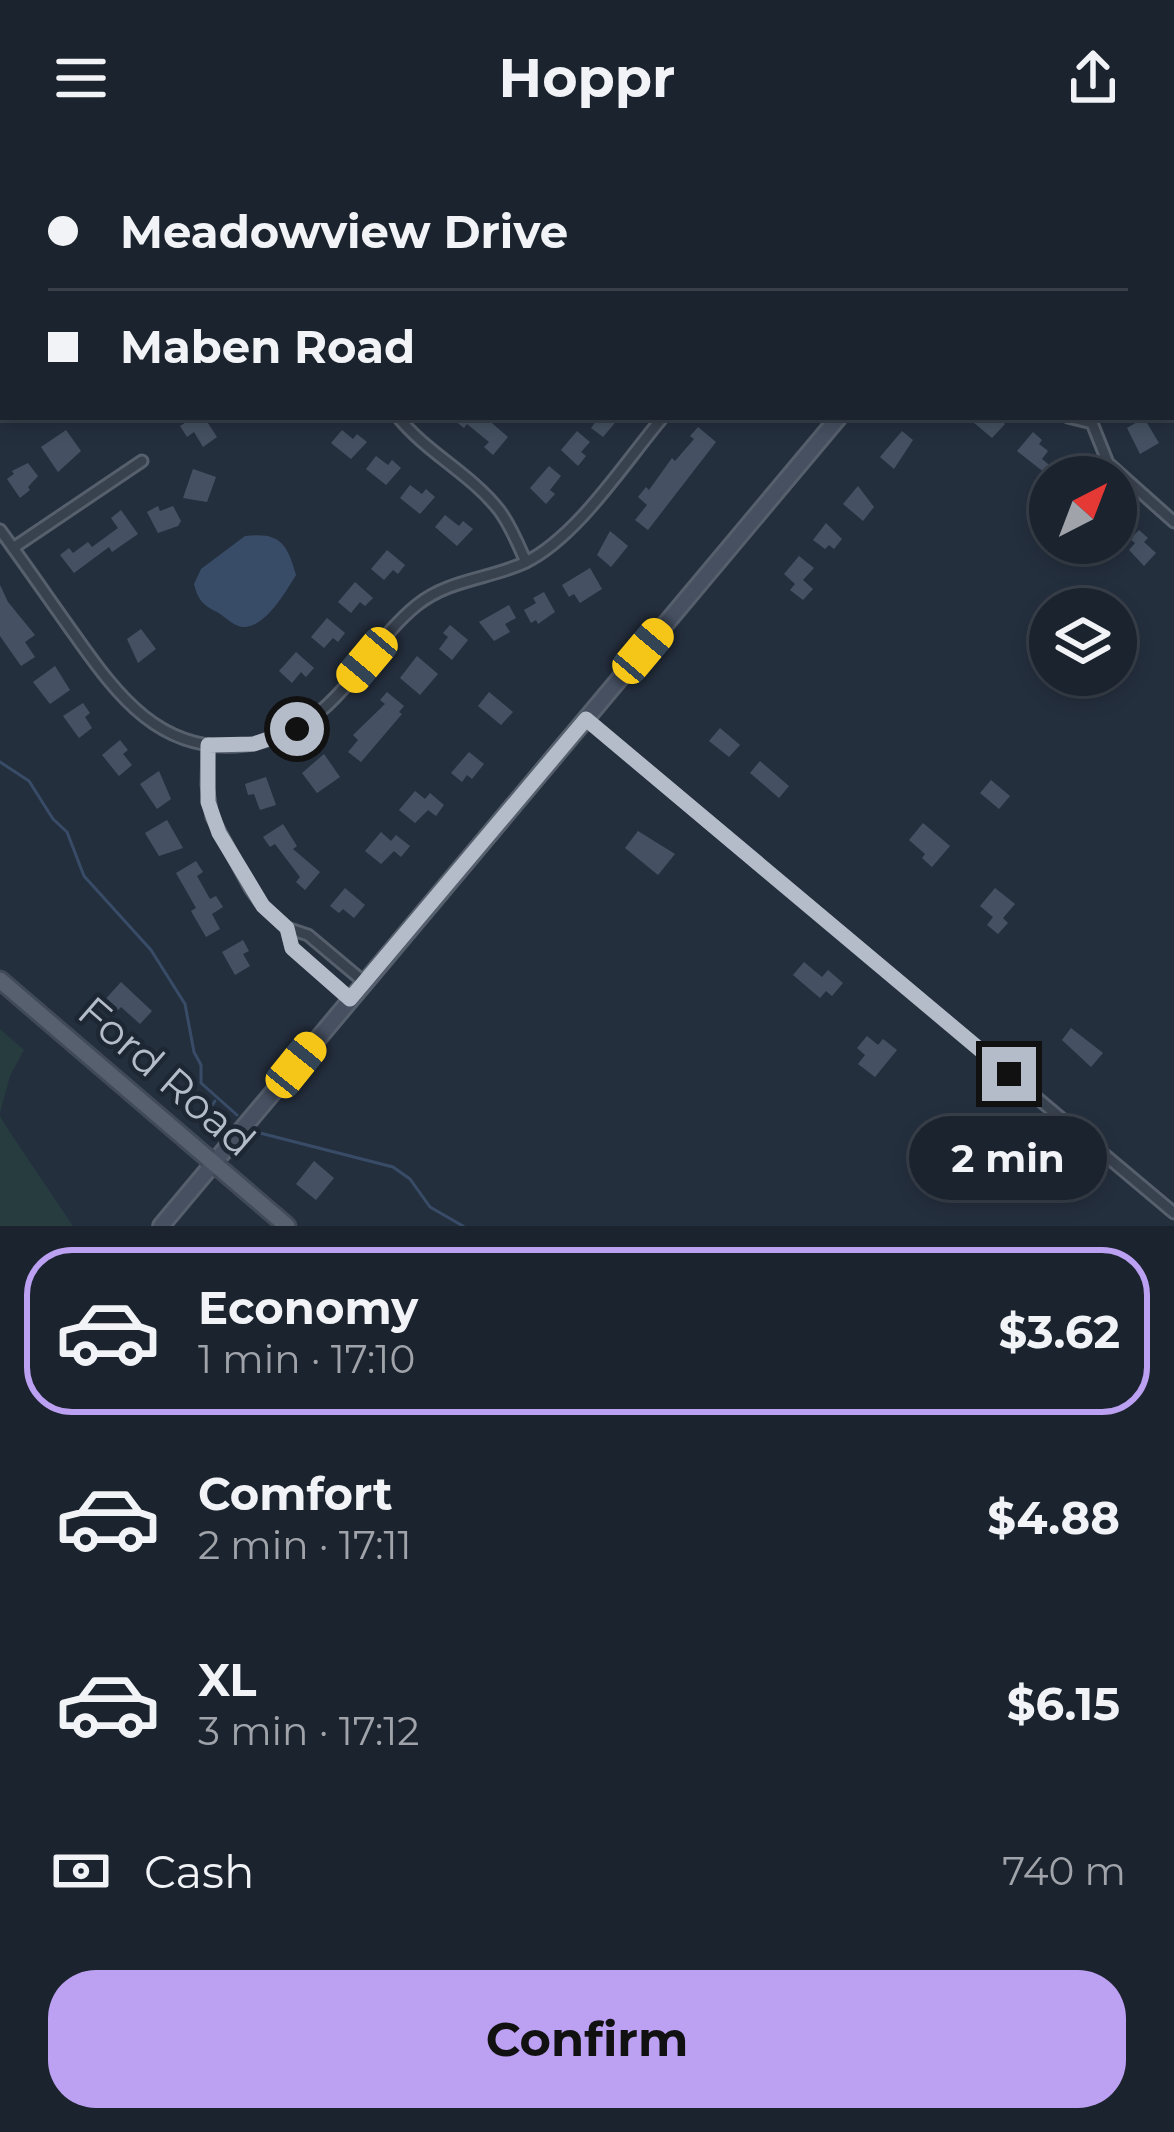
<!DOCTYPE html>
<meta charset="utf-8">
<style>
body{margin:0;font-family:Montserrat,sans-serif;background:#282f3a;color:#f1f3f6;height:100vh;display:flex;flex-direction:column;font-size:45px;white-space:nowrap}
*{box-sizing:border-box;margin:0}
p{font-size:39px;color:#a0a4aa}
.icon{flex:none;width:66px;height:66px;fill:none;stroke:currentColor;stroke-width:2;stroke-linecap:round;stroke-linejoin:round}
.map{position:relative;height:1070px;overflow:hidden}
.panel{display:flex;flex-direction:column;background:#1b232e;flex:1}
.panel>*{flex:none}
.top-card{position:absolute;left:0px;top:0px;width:1176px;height:264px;box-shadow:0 6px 18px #0003,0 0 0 3px #39404a;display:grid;align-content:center;height:264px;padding:0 48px;background:#1b232e}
.needle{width:78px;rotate:42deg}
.tools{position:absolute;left:1029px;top:300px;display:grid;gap:24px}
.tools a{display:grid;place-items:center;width:108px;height:108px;border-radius:50%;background:#1b232e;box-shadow:0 6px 18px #0003,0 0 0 3px #39404a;font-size:60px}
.end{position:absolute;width:54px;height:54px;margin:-27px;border:15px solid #b4bcc9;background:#111;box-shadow:0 0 0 6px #111}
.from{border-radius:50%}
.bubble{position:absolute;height:84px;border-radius:42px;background:#1b232e;box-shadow:0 6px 18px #0003,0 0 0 3px #39404a;font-size:39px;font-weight:700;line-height:84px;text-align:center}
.car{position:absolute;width:36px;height:72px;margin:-36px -18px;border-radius:15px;box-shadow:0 0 9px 3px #0007;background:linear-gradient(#f5c518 24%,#345 0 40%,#f5c518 0 76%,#345 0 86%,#f5c518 0)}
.top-card b{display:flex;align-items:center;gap:42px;height:114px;font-size:45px}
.top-card b+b{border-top:3px solid #39404a}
.top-card i{width:30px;height:30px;background:#f1f3f6}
ul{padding:21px 0 0;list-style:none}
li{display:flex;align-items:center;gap:36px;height:168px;margin:0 24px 18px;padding:0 24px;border:6px solid transparent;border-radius:48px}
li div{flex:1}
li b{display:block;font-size:45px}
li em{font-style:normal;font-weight:700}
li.on{border-color:#bca0f2}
li>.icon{width:108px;height:108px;stroke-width:1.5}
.pay{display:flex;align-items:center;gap:30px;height:132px;padding:0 48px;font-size:45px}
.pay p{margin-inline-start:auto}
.primary-button{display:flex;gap:24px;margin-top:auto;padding:24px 48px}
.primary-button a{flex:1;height:138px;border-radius:48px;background:#bca0f2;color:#111;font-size:48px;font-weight:700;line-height:138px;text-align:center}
header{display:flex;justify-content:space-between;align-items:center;height:156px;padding:0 48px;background:#1b232e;font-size:54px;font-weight:700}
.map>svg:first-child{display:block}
</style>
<header><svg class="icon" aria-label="menu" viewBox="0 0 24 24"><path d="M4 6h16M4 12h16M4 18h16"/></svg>Hoppr<svg class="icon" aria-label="share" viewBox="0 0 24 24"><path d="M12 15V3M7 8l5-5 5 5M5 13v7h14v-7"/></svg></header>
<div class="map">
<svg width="1174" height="1070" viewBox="0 0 1174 1070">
<rect width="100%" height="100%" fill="#242f3e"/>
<g fill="#263c3f">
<polygon points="0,873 24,894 10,920 0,957"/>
<polygon points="0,960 9,975 73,1070 0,1070"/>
</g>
<path fill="#394c67" d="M245,380C281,376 287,388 296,419C286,435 265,473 242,471C232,469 226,461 217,456C203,449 198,444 194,428L201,413Z"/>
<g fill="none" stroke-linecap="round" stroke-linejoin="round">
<g stroke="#394c67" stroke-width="3">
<polyline points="1160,0 1163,3"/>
<polyline points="1173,11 1174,12"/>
<polyline points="0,606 29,625 53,663 67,676 84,720 151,794 185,848 194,896 201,909 201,927 237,959"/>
<polyline points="205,960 215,945"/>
<polyline points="260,977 393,1011 410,1023 430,1051 463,1070"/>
</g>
</g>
<g fill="#455162">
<polygon points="194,261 204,261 217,281 203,291 194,276 187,281 180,270"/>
<polygon points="450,261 485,261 508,281 493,299 484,291 489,286 467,268 464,272"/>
<polygon points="599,261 620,261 603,281 591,272"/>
<polygon points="967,261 997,261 1005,268 992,282"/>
<polygon points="1144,262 1159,287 1140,298 1127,272"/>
<polygon points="698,271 716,286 648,374 635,364 647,349 638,341 646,331 649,334 672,302 675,305 694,283 690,280"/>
<polygon points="66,274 81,295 58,316 41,291"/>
<polygon points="342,274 353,283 357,278 367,286 351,303 331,287"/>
<polygon points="577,275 590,286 581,296 586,300 578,310 561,294"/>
<polygon points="902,275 913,284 894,313 880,301"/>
<polygon points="1033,276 1042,284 1039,288 1048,295 1042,303 1064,321 1050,321 1017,295"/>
<polygon points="376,300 388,309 392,304 401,312 386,329 366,313"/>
<polygon points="28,307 38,320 28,331 30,334 20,342 7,323 14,318 12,315"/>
<polygon points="549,310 561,320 550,334 555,338 546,348 530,332"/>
<polygon points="193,313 216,321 207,346 183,342"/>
<polygon points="410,329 422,338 426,333 435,341 420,358 400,342"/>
<polygon points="858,330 874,351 863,365 843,348"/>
<polygon points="158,350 160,355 173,350 181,365 178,370 158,377 147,356"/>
<polygon points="121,354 138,378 112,396 109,391 74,417 60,399 69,392 73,397 88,386 92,391 118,372 111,362"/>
<polygon points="445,359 459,370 463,365 473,373 457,390 435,371"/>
<polygon points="826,367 842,383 834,393 829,389 825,393 813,384"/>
<polygon points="1139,374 1148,382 1144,386 1156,397 1144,410 1129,394 1135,387 1130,383"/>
<polygon points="610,375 628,390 611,411 597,399"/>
<polygon points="387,394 405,409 398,418 393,414 384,424 371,413"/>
<polygon points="799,400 814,412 803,424 813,433 803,444 790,434 795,428 784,418"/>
<polygon points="590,412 602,433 580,447 574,438 569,441 562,429"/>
<polygon points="355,426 373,442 365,450 360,446 351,457 338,446"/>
<polygon points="0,429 8,446 35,479 25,486 35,501 21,510 0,480"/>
<polygon points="544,436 555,456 538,468 536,464 531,467 524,454 536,447 533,442"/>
<polygon points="509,449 516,462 505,468 510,476 494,485 479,466"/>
<polygon points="327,462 345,477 338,486 333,482 324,492 311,481"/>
<polygon points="450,469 468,484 452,504 439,493 448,481 443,477"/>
<polygon points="141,473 156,493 138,507 127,483"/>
<polygon points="296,496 314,512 306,521 301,516 292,527 279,515"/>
<polygon points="417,500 438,518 420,539 400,522"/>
<polygon points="55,510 70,534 50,548 33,526"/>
<polygon points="387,536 404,550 399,556 402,558 361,606 348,596 358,584 353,579 385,548 380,544"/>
<polygon points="489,536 513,556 501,569 478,550"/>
<polygon points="83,547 90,557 85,561 92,572 79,582 63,560"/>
<polygon points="720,572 740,589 729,601 709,585"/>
<polygon points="120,584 128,594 123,598 132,609 119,620 102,599"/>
<polygon points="469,596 484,608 472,623 467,619 462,626 451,617"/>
<polygon points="324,598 340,621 317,637 302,617"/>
<polygon points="760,605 789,630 779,642 750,617"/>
<polygon points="159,615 171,643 157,653 140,628"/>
<polygon points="266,621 276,649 260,654 254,638 248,639 245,628"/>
<polygon points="991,624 1010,640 999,653 980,637"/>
<polygon points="415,635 425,643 430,637 444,649 436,660 428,654 415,667 399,654"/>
<polygon points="167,664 183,692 159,700 145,677"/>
<polygon points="923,667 950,690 932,711 922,702 925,698 909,684"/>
<polygon points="283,668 297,690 293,693 320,716 305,734 296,726 300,721 275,688 270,691 263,681"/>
<polygon points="638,675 675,698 658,719 625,692"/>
<polygon points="381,676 391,685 396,679 410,690 401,701 394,695 381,708 365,695"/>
<polygon points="196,705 203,716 197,720 210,743 216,740 223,751 212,758 220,773 206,781 191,755 196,752 176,717"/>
<polygon points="345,732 365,749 354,762 343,753 339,757 330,750"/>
<polygon points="995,732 1015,748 1003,762 1008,767 998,778 987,769 993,761 980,750"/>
<polygon points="243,784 249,795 243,798 250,810 235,819 222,796"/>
<polygon points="804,806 822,821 828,814 843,827 832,840 826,835 820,842 793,819"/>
<polygon points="121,826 152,855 140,868 121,851 113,859 101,848"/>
<polygon points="1071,872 1103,897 1091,911 1062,884"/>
<polygon points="867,880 878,889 883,883 897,894 875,921 858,908 865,899 857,892"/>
<polygon points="314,1005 334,1022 316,1044 296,1028"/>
</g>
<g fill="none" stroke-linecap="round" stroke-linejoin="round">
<g stroke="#565f6c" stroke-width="15">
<g id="minor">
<polyline points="547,0 551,3"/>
<polyline points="197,3 198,0"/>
<polyline points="1173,123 1174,122"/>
<polyline points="1173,137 1174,138"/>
<path d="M398,261C427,297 471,318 499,354C511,370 518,388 526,406"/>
<polyline points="1068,261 1092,267 1108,307 1174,366"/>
<path d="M0,374C25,408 49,443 74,478C117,539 161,600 246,589C270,585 292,577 312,562C354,531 377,481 417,449C449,423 491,423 526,406C578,380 625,306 663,261"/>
<polyline points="13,392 142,305"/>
<polyline points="586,563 1174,1057"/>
<polyline points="208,589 207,629 212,661 250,732 263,750 287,772 308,779 364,826"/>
<polyline points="287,772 292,792 350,843"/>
</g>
</g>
<g stroke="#565f6c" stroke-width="20">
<g id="secondary">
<polyline points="1055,3 1058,0"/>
<polyline points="161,1070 839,261"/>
</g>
</g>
<g stroke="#414a57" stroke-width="21">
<polyline id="primary" points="0,824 287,1070"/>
</g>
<use href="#minor" stroke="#38414e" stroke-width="9"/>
<use href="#secondary" stroke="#465061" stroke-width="14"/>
<use href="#primary" stroke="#56606e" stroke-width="15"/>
</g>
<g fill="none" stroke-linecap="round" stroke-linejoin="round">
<polyline stroke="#b4bcc9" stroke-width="15" points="297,573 254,588 208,589 208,646 219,677 263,750 287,772 292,792 350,843 586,563 1009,918"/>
</g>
<g text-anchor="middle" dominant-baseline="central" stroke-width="9" stroke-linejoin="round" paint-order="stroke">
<g font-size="42" fill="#b4bcc9" stroke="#1d2633">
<text transform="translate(167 920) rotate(41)">Ford Road</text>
</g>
</g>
</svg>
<div class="tools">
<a><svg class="needle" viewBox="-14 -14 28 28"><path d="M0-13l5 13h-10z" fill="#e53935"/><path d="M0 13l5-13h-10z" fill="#a0a4aa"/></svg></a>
<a><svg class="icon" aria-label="layers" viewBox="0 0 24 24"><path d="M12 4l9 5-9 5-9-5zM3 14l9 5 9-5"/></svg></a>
</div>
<i class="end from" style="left:297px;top:573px"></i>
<i class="end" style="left:1009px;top:918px"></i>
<div class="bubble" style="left:909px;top:960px;width:198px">2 min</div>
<i class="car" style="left:643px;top:495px;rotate:40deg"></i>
<i class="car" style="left:367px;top:504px;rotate:220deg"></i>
<i class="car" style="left:296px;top:909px;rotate:39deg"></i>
<div class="top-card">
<b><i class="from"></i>Meadowview Drive</b>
<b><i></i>Maben Road</b>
</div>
</div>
<section class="panel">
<ul>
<li class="on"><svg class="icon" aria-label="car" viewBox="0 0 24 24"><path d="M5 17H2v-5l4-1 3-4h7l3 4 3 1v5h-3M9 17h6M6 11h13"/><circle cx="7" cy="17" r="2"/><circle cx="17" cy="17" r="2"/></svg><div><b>Economy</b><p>1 min · 17:10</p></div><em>$3.62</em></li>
<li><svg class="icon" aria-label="car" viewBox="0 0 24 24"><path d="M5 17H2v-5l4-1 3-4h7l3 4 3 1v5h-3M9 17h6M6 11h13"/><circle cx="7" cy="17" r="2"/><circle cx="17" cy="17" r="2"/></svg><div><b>Comfort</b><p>2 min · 17:11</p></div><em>$4.88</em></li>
<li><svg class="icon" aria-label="car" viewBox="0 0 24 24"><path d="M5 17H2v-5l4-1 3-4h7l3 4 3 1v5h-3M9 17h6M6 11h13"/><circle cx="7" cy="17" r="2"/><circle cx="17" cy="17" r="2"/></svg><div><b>XL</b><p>3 min · 17:12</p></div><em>$6.15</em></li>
</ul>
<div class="pay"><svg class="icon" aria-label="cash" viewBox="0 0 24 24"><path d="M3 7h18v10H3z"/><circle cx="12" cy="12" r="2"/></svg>Cash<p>740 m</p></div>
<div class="primary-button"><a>Confirm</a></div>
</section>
